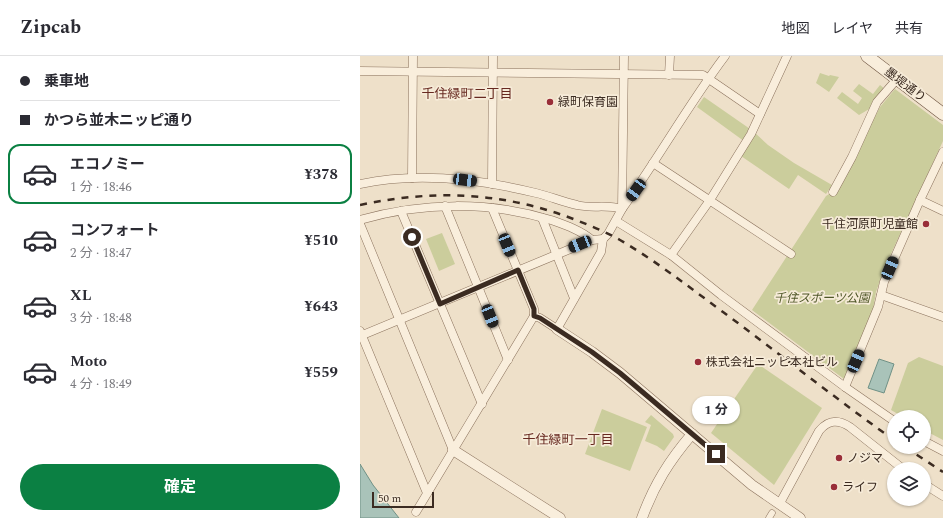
<!DOCTYPE html>
<html lang="ja">
<meta charset="utf-8">
<style>
body{margin:0;font-family:Spectral,"Noto Sans JP",serif;background:#f2f2f3;color:#2b2b33;height:100vh;display:flex;flex-direction:column;font-size:15px;white-space:nowrap}
*{box-sizing:border-box;margin:0}
p{font-size:13px;color:#7c7c81}
.icon{flex:none;width:22px;height:22px;fill:none;stroke:currentColor;stroke-width:2;stroke-linecap:round;stroke-linejoin:round}
.map{position:relative;flex:1;overflow:hidden}
.drawer{display:flex;flex-direction:column;background:#fff;width:360px}
.drawer>*{flex:none}
.top-card{display:grid;align-content:center;height:88px;padding:0 20px;background:#fff}
.tools{position:absolute;left:527px;top:354px;display:grid;gap:8px}
.tools a{display:grid;place-items:center;width:44px;height:44px;border-radius:50%;background:#fff;box-shadow:0 1px 3px #0004;font-size:20px}
.scale{position:absolute;left:12px;bottom:10px;width:62px;box-sizing:border-box;padding-left:4px;border:2px solid #3b2b21;border-top:0;font-size:11px;line-height:14px;white-space:nowrap;color:#3b2b21;-webkit-text-stroke:3px #f6ebd8;paint-order:stroke}
.end{position:absolute;width:18px;height:18px;margin:-9px;border:5px solid #3b2b21;background:#fff;box-shadow:0 0 0 2px #fff}
.from{border-radius:50%}
.bubble{position:absolute;height:28px;border-radius:14px;background:#fff;box-shadow:0 1px 3px #0004;font-size:13px;font-weight:700;line-height:28px;text-align:center}
.car{position:absolute;width:12px;height:24px;margin:-12px -6px;border-radius:5px;box-shadow:0 0 3px 1px #0007;background:linear-gradient(#222 24%,#8ab4d8 0 40%,#222 0 76%,#8ab4d8 0 86%,#222 0)}
.top-card b{display:flex;align-items:center;gap:14px;height:38px;font-size:15px}
.top-card b+b{border-top:1px solid #e1e1e2}
.top-card i{width:10px;height:10px;background:#2b2b33}
ul{padding:0;list-style:none}
li{display:flex;align-items:center;gap:12px;height:60px;margin:0 8px 6px;padding:0 12px;border:2px solid transparent;border-radius:12px}
li div{flex:1}
li b{display:block;font-size:15px}
li em{font-style:normal;font-weight:700}
li.active{border-color:#0b8043}
li>.icon{width:36px;height:36px;stroke-width:1.5}
.cta{display:flex;gap:8px;margin-top:auto;padding:8px 20px}
.cta a{flex:1;height:46px;border-radius:24px;background:#0b8043;color:#fff;font-size:16px;font-weight:700;line-height:46px;text-align:center}
header{display:flex;align-items:center;gap:24px;box-sizing:border-box;height:56px;padding:0 20px;background:#fff;border-bottom:1px solid #e1e1e2}
header strong{font-size:19px}
nav{display:flex;gap:22px;margin-inline-start:auto;font-size:14px}
main{display:flex;flex:1;min-height:0}
.map>svg:first-child{display:block}
</style>
<header>
<strong>Zipcab</strong>
<nav><a>地図</a><a>レイヤ</a><a>共有</a></nav>
</header>
<main>
<section class="drawer">
<div class="top-card">
<b><i class="from"></i>乗車地</b>
<b><i></i>かつら並木ニッピ通り</b>
</div>
<ul>
<li class="active"><svg class="icon" aria-label="car" viewBox="0 0 24 24"><path d="M5 17H2v-5l4-1 3-4h7l3 4 3 1v5h-3M9 17h6M6 11h13"/><circle cx="7" cy="17" r="2"/><circle cx="17" cy="17" r="2"/></svg><div><b>エコノミー</b><p>1 分 · 18:46</p></div><em>¥378</em></li>
<li><svg class="icon" aria-label="car" viewBox="0 0 24 24"><path d="M5 17H2v-5l4-1 3-4h7l3 4 3 1v5h-3M9 17h6M6 11h13"/><circle cx="7" cy="17" r="2"/><circle cx="17" cy="17" r="2"/></svg><div><b>コンフォート</b><p>2 分 · 18:47</p></div><em>¥510</em></li>
<li><svg class="icon" aria-label="car" viewBox="0 0 24 24"><path d="M5 17H2v-5l4-1 3-4h7l3 4 3 1v5h-3M9 17h6M6 11h13"/><circle cx="7" cy="17" r="2"/><circle cx="17" cy="17" r="2"/></svg><div><b>XL</b><p>3 分 · 18:48</p></div><em>¥643</em></li>
<li><svg class="icon" aria-label="car" viewBox="0 0 24 24"><path d="M5 17H2v-5l4-1 3-4h7l3 4 3 1v5h-3M9 17h6M6 11h13"/><circle cx="7" cy="17" r="2"/><circle cx="17" cy="17" r="2"/></svg><div><b>Moto</b><p>4 分 · 18:49</p></div><em>¥559</em></li>
</ul>
<div class="cta"><a>確定</a></div>
</section>
<div class="map">
<svg width="583" height="462" viewBox="0 0 583 462">
<rect width="100%" height="100%" fill="#eee0c9"/>
<g fill="#cbcd9c">
<polygon points="460,17 469,20 470,19 479,21 469,36 456,27"/>
<polygon points="499,28 513,38 520,29 526,34 511,52 499,59 477,42 482,36 498,48 502,42 493,35"/>
<polygon points="535,33 583,69 583,85 524,213 516,236 513,254 484,323 392,254 466,140 477,133 520,51"/>
<polygon points="344,41 393,75 408,89 434,107 472,129 466,138 438,119 429,133 381,100 388,88 337,51"/>
<polygon points="82,177 95,208 79,215 66,183"/>
<polygon points="559,301 583,310 583,384 564,374 564,361 543,361 531,354 548,307"/>
<polygon points="398,308 462,352 414,429 351,377"/>
<polygon points="242,353 287,371 270,415 225,398"/>
<polygon points="291,359 313,378 314,381 304,395 297,390 285,385 291,369 285,366"/>
</g>
<g fill="#a9c3b9" stroke="#709186">
<polygon points="519,303 534,308 524,337 508,332"/>
<polygon points="0,408 13,429 39,462 0,462"/>
</g>
<g fill="none" stroke-linecap="round" stroke-linejoin="round">
<g stroke="#8b725d" stroke-width="7">
<polyline id="pedestrian" points="409,462 412,457"/>
</g>
<g stroke="#8b725d" stroke-width="9">
<g id="minor">
<polyline points="0,15 343,19 400,58"/>
<polyline points="309,19 310,0"/>
<polyline points="293,107 431,198"/>
<polyline points="52,122 53,0"/>
<path d="M0,128C57,116 119,123 176,137C189,140 203,146 217,149C232,153 247,148 262,153C298,103 328,49 365,0"/>
<polyline points="132,128 133,0"/>
<polyline points="473,136 492,101 517,46 537,23"/>
<polyline points="560,144 583,155"/>
<polyline points="85,150 148,304"/>
<polyline points="132,152 174,253 174,260"/>
<polyline points="41,155 122,348"/>
<polyline points="182,162 214,242"/>
<path d="M0,164C62,146 129,145 191,164C205,169 220,174 232,184"/>
<polyline points="256,165 311,199 361,239 485,331 534,365"/>
<polyline points="0,168 93,394"/>
<polyline points="311,199 350,144 391,78 427,0"/>
<polyline points="521,239 583,261"/>
<polyline points="0,275 67,437"/>
<polyline points="0,280 232,184 243,183"/>
<polyline points="485,331 518,251 524,226 560,144 583,96"/>
<polyline points="564,385 583,395"/>
<polyline points="564,428 583,440"/>
<path d="M420,447L459,375C468,364 478,363 490,371L543,413"/>
<polyline points="56,456 174,260 180,262 197,273 241,196 243,183 248,178 262,153 264,0"/>
</g>
</g>
<g stroke="#8b725d" stroke-width="11">
<g id="tertiary">
<polyline points="197,273 232,296 260,317 392,429 440,462"/>
<polyline points="93,394 200,462"/>
<path d="M282,462C294,429 309,405 332,378"/>
</g>
</g>
<g stroke="#6d5340" stroke-width="13">
<polyline id="secondary" points="507,0 583,58"/>
</g>
<use href="#pedestrian" stroke="#f9eedc" stroke-width="6"/>
<use href="#minor" stroke="#f9eedc" stroke-width="8"/>
<use href="#tertiary" stroke="#f9eedc" stroke-width="10"/>
<use href="#secondary" stroke="#f9eedc" stroke-width="12"/>
<g stroke="#3b2b21" stroke-width="2.5" stroke-dasharray="7 7" stroke-linecap="butt">
<path d="M0,149C75,133 144,136 216,164C231,170 246,176 260,184C296,205 329,231 363,256C420,298 476,343 534,384"/>
<polyline points="545,391 583,416"/>
</g>
</g>
<g fill="none" stroke-linecap="round" stroke-linejoin="round">
<polyline stroke="#3b2b21" stroke-width="5" points="52,181 80,248 158,214 174,253 174,260 180,262 232,296 260,317 356,398"/>
</g>
<g fill="#992e38" stroke="#f6ebd8" stroke-width="1.5">
<circle cx="190" cy="46" r="4"/>
<circle cx="566" cy="168" r="4"/>
<circle cx="338" cy="306" r="4"/>
<circle cx="479" cy="402" r="4"/>
<circle cx="474" cy="431" r="4"/>
</g>
<g text-anchor="middle" dominant-baseline="central" stroke-width="3.5" stroke-linejoin="round" paint-order="stroke">
<g font-size="12" fill="#3b2b21" stroke="#f6ebd8">
<text transform="translate(545 29) rotate(37)">墨堤通り</text>
</g>
<g font-size="12" fill="#3b2b21" stroke="#f6ebd8" text-anchor="start">
<text x="198" y="46">緑町保育園</text>
<text x="558" y="168" text-anchor="end">千住河原町児童館</text>
<text x="346" y="306">株式会社ニッピ本社ビル</text>
<text x="487" y="402">ノジマ</text>
<text x="482" y="431">ライフ</text>
</g>
<g font-size="12" font-style="italic" fill="#4f5728" stroke="#f6ebd8">
<text x="462" y="242">千住スポーツ公園</text>
</g>
<g font-size="13" fill="#672920" stroke="#f6ebd8">
<text x="107" y="38">千住緑町二丁目</text>
<text x="208" y="384">千住緑町一丁目</text>
</g>
</g>
</svg>
<div class="tools">
<a><svg class="icon" aria-label="locate" viewBox="0 0 24 24"><circle cx="12" cy="12" r="6"/><path d="M12 2v4M12 18v4M2 12h4M18 12h4"/></svg></a>
<a><svg class="icon" aria-label="layers" viewBox="0 0 24 24"><path d="M12 4l9 5-9 5-9-5zM3 14l9 5 9-5"/></svg></a>
</div>
<div class="scale">50 m</div>
<i class="end from" style="left:52px;top:181px"></i>
<i class="end" style="left:356px;top:398px"></i>
<div class="bubble" style="left:332px;top:340px;width:48px">1 分</div>
<i class="car" style="left:105px;top:124px;rotate:97deg"></i>
<i class="car" style="left:276px;top:134px;rotate:216deg"></i>
<i class="car" style="left:220px;top:188px;rotate:248deg"></i>
<i class="car" style="left:147px;top:189px;rotate:158deg"></i>
<i class="car" style="left:530px;top:212px;rotate:23deg"></i>
<i class="car" style="left:130px;top:260px;rotate:158deg"></i>
<i class="car" style="left:496px;top:305px;rotate:23deg"></i>
</div>
</main>
